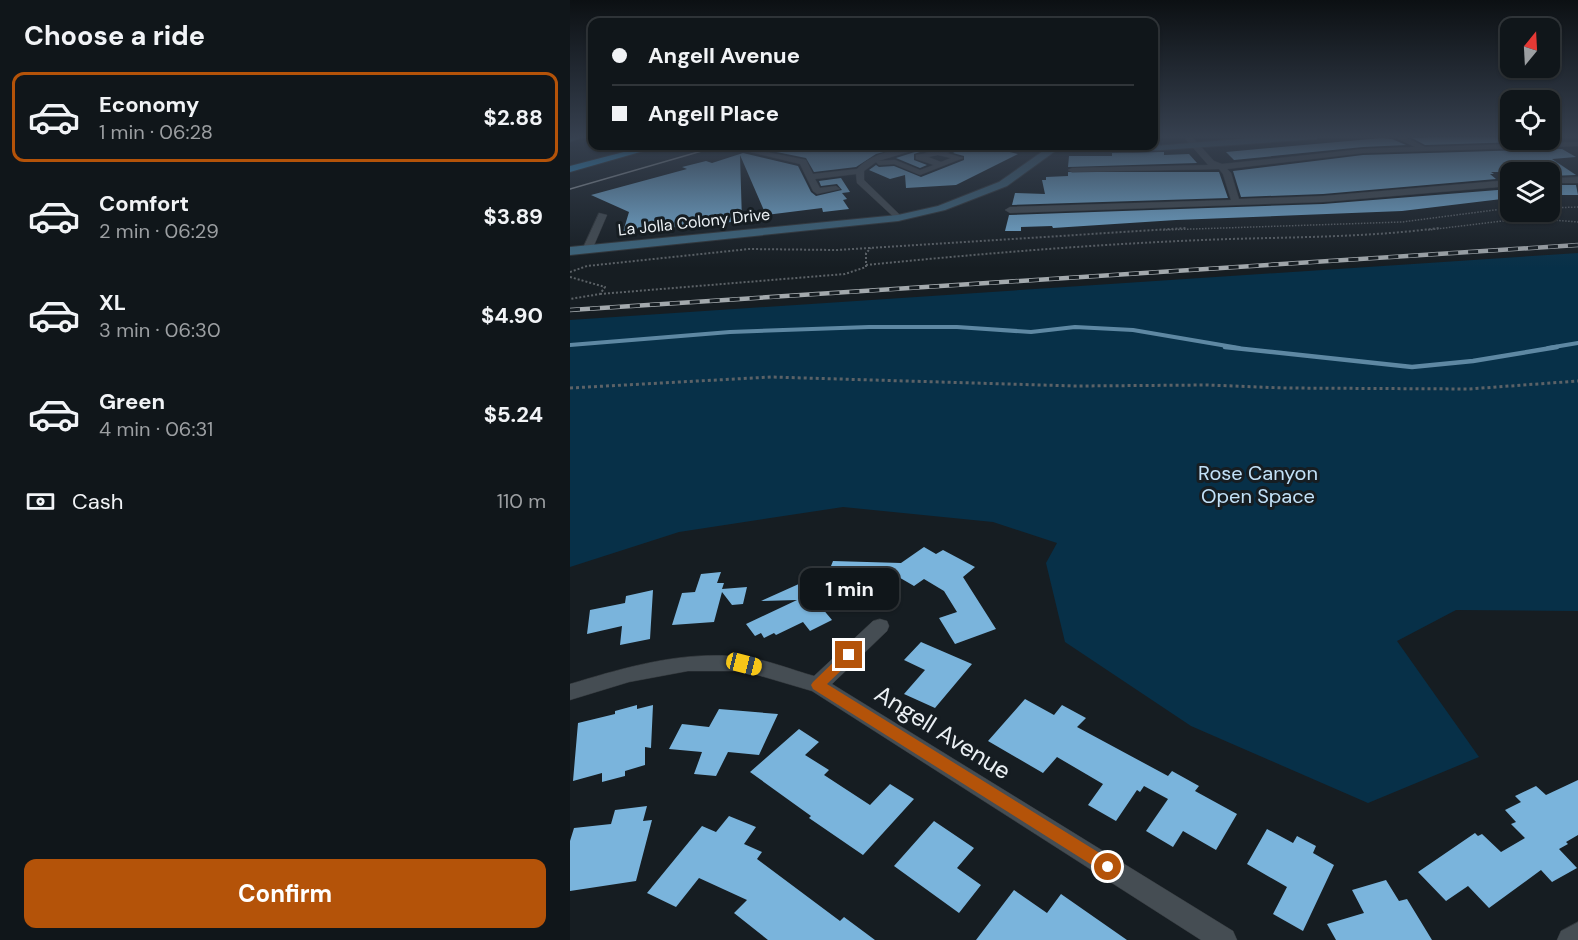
<!DOCTYPE html>
<meta charset="utf-8">
<style>
body{margin:0;font-family:"DM Sans",sans-serif;background:#1e2327;color:#f1f3f6;height:100vh;display:flex;flex-direction:column;font-size:22px;white-space:nowrap}
*{box-sizing:border-box;margin:0}
p{font-size:20px;color:#9c9fa2}
.icon{flex:none;width:33px;height:33px;fill:none;stroke:currentColor;stroke-width:2;stroke-linecap:round;stroke-linejoin:round}
.map{position:relative;flex:1;overflow:hidden}
.side{display:flex;flex-direction:column;background:#10161a;width:570px}
.side>*{flex:none}
.top-card{position:absolute;left:18px;top:18px;width:570px;height:132px;border-radius:12px;box-shadow:0 2px 4px #0004,0 0 0 2px #303539;display:grid;align-content:center;height:132px;padding:0 24px;background:#10161a}
.needle{width:39px;rotate:18deg}
.buttons{position:absolute;left:930px;top:18px;display:grid;gap:12px}
.buttons a{display:grid;place-items:center;width:60px;height:60px;border-radius:12px;background:#10161a;box-shadow:0 2px 4px #0004,0 0 0 2px #303539;font-size:30px}
.end{position:absolute;width:27px;height:27px;margin:-14px;border:8px solid #b45309;background:#fff;box-shadow:0 0 0 3px #fff}
.from{border-radius:50%}
.bubble{position:absolute;height:42px;border-radius:12px;background:#10161a;box-shadow:0 2px 4px #0004,0 0 0 2px #303539;font-size:20px;font-weight:700;line-height:42px;text-align:center}
.car{position:absolute;width:18px;height:36px;margin:-18px -9px;border-radius:8px;box-shadow:0 0 4px 2px #0007;background:linear-gradient(#f5c518 24%,#345 0 40%,#f5c518 0 76%,#345 0 86%,#f5c518 0)}
.top-card b{display:flex;align-items:center;gap:21px;height:57px;font-size:22px}
.top-card b+b{border-top:2px solid #303539}
.top-card i{width:15px;height:15px;background:#f1f3f6}
ul{padding:0;list-style:none}
li{display:flex;align-items:center;gap:18px;height:90px;margin:0 12px 9px;padding:0 12px;border:3px solid transparent;border-radius:12px}
li div{flex:1}
li b{display:block;font-size:22px}
li em{font-style:normal;font-weight:700}
li.on{border-color:#b45309}
li>.icon{width:54px;height:54px;stroke-width:1.5}
h2{padding:0 24px;font-size:27px;line-height:72px}
.pay{display:flex;align-items:center;gap:15px;height:66px;padding:0 24px;font-size:22px}
.pay p{margin-inline-start:auto}
.primary-button{display:flex;gap:12px;margin-top:auto;padding:12px 24px}
.primary-button a{flex:1;height:69px;border-radius:12px;background:#b45309;color:#fff;font-size:24px;font-weight:700;line-height:69px;text-align:center}
main{display:flex;flex:1;min-height:0}
.map>svg:first-child{display:block}
</style>
<main>
<section class="side">
<h2>Choose a ride</h2>
<ul>
<li class="on"><svg class="icon" aria-label="car" viewBox="0 0 24 24"><path d="M5 17H2v-5l4-1 3-4h7l3 4 3 1v5h-3M9 17h6M6 11h13"/><circle cx="7" cy="17" r="2"/><circle cx="17" cy="17" r="2"/></svg><div><b>Economy</b><p>1 min · 06:28</p></div><em>$2.88</em></li>
<li><svg class="icon" aria-label="car" viewBox="0 0 24 24"><path d="M5 17H2v-5l4-1 3-4h7l3 4 3 1v5h-3M9 17h6M6 11h13"/><circle cx="7" cy="17" r="2"/><circle cx="17" cy="17" r="2"/></svg><div><b>Comfort</b><p>2 min · 06:29</p></div><em>$3.89</em></li>
<li><svg class="icon" aria-label="car" viewBox="0 0 24 24"><path d="M5 17H2v-5l4-1 3-4h7l3 4 3 1v5h-3M9 17h6M6 11h13"/><circle cx="7" cy="17" r="2"/><circle cx="17" cy="17" r="2"/></svg><div><b>XL</b><p>3 min · 06:30</p></div><em>$4.90</em></li>
<li><svg class="icon" aria-label="car" viewBox="0 0 24 24"><path d="M5 17H2v-5l4-1 3-4h7l3 4 3 1v5h-3M9 17h6M6 11h13"/><circle cx="7" cy="17" r="2"/><circle cx="17" cy="17" r="2"/></svg><div><b>Green</b><p>4 min · 06:31</p></div><em>$5.24</em></li>
</ul>
<div class="pay"><svg class="icon" aria-label="cash" viewBox="0 0 24 24"><path d="M3 7h18v10H3z"/><circle cx="12" cy="12" r="2"/></svg>Cash<p>110 m</p></div>
<div class="primary-button"><a>Confirm</a></div>
</section>
<div class="map">
<svg width="1008" height="940" viewBox="0 0 1008 940">
<rect width="100%" height="100%" fill="#161d22"/>
<polygon fill="#073048" points="1008,253 1008,611 886,610 827,641 909,757 798,803 621,726 495,642 476,563 487,543 423,522 273,507 109,532 0,567 0,320"/>
<g fill="none" stroke-linecap="round" stroke-linejoin="round">
<g stroke="#5e88a3" stroke-width="4">
<polyline points="0,345 160,332 299,327 387,327 461,332 505,327 563,330 669,348"/>
<polyline points="978,348 1008,343"/>
</g>
<polyline stroke="#5e88a3" stroke-width="4.5" points="655,347 842,367 903,361 987,347"/>
</g>
<g fill="#7ab4dc">
<polygon points="881,136 940,136 940,140 977,141 855,145 842,138"/>
<polygon points="812,138 822,139 836,145 793,147 664,160 656,152"/>
<polygon points="195,146 336,146 306,154 286,167 244,172 236,158 187,148"/>
<polygon points="394,146 414,146 448,154 386,185 336,188 335,175 320,179 299,170 306,165 309,167 324,166 351,177 394,160 394,156 383,153"/>
<polygon points="992,149 1006,157 982,159 1006,175 980,176 980,172 921,172 924,174 920,174 926,179 753,194 671,197 663,171 793,155"/>
<polygon points="348,151 350,152 344,154 344,160 357,165 350,168 326,158"/>
<polygon points="594,152 594,155 619,154 627,163 498,167 499,156 542,156 542,153"/>
<polygon points="173,153 228,166 241,192 246,196 272,190 267,184 251,186 249,181 271,178 280,192 272,193 277,199 273,200 279,209 253,212 252,208 196,215 170,155 172,221 53,232 59,212 21,195 117,169 112,167 136,161 142,163"/>
<polygon points="498,172 649,172 658,198 442,205 445,193 475,194 472,180 476,180 476,177 498,176"/>
<polygon points="980,185 1006,185 1008,195 980,195"/>
<polygon points="940,189 940,198 832,211 606,220 483,228 482,226 451,227 451,231 435,231 439,215 753,204"/>
<polygon points="354,547 366,554 373,550 405,567 393,577 426,629 385,644 369,618 387,612 374,591 354,579 344,586 320,572 318,579 294,579 290,593 251,591 263,561 331,563"/>
<polygon points="151,572 147,583 154,583 152,589 177,587 173,604 162,605 152,592 144,622 102,625 112,593 125,592 131,574"/>
<polygon points="231,583 262,620 240,631 233,622 206,635 204,633 194,638 191,633 185,636 176,624 227,600 191,601"/>
<polygon points="83,590 80,639 50,645 52,626 17,634 20,610 55,603 56,596"/>
<polygon points="351,642 402,664 365,708 334,694 355,670 334,660"/>
<polygon points="455,699 484,715 492,705 516,718 507,727 598,776 602,771 629,786 625,791 667,814 646,850 613,831 603,847 576,831 598,799 574,786 570,792 567,790 546,821 518,805 533,784 487,757 473,773 418,741"/>
<polygon points="67,705 67,709 83,705 81,748 75,747 75,765 55,771 55,776 32,782 32,773 3,781 8,723 45,714 45,711"/>
<polygon points="149,709 208,714 189,755 158,752 146,776 124,774 132,752 99,749 112,724 139,727"/>
<polygon points="229,729 249,742 235,755 259,770 254,775 300,805 320,784 344,799 293,855 239,818 241,816 180,772"/>
<polygon points="1008,780 1008,835 996,842 998,844 989,849 1007,868 982,882 971,870 919,908 898,886 876,901 848,872 905,833 908,836 912,834 931,852 955,838 941,824 946,822 935,810 951,802 945,796 966,786 976,795"/>
<polygon points="77,806 73,821 82,820 66,881 0,891 0,841 4,828 41,824 45,810"/>
<polygon points="159,816 186,827 174,844 192,852 187,859 270,921 274,917 305,940 198,940 164,913 177,900 129,878 106,907 77,893 132,826 146,832"/>
<polygon points="364,821 404,848 387,868 411,885 389,913 324,866"/>
<polygon points="697,829 723,843 727,836 746,846 743,853 764,865 733,931 703,914 717,887 677,864"/>
<polygon points="816,880 829,901 837,899 862,940 766,940 757,924 794,913 782,890"/>
<polygon points="444,890 477,913 491,894 557,940 406,940"/>
</g>
<g fill="none" stroke-linecap="round" stroke-linejoin="round">
<g stroke="#31363a" stroke-width="1">
<g id="street">
<polygon points="613,136 621,136 644,161 652,164 793,149 845,147 822,136 833,136 855,147 1008,142 1008,146 793,153 657,169 661,173 669,199 753,196 940,180 940,186 753,202 440,213 435,210 440,207 661,200 653,174 649,169 502,172 498,170 502,168 638,165"/>
<path d="M345,146L368,150L382,146H392L377,153L393,158L350,175L324,164L309,165L306,162L294,171V180L331,216V220L328,221L287,183L286,174L245,179L250,188L266,186L270,189L247,194L243,191L230,164L172,150L176,148L236,160L243,174L287,169C302,153 325,150 345,146ZM348,149L358,153L346,155V159L364,165L350,170L325,160L308,161ZM368,155L381,158L371,162L358,157Z"/>
<polygon points="1008,177 1008,183 980,183 980,178"/>
<polygon points="29,213 37,215 22,250 13,252 12,250"/>
<path d="M310,619L317,621L319,626L317,631L262,684L663,931L667,940H631L242,691L174,671H118L59,682L0,700V684C56,667 114,650 173,657C196,659 222,670 244,676L303,621Z"/>
<polygon points="1008,922 1008,940 987,940 991,931"/>
</g>
</g>
<g stroke="#31363a" stroke-width="2">
<g id="secondary">
<polygon points="0,136 14,136 0,142"/>
<polygon points="704,136 750,136 746,139 563,152 488,149 437,186 375,210 328,221 0,255 0,247 328,215 368,206 429,182 476,149 465,149 461,146 584,146"/>
</g>
</g>
<g stroke="#31363a" stroke-width="2">
<polygon id="highway" points="77,146 91,146 0,172 0,166"/>
</g>
<g stroke="#5c6267" stroke-width="1.5" stroke-dasharray="1.5 1.5" stroke-linecap="butt">
<polyline points="980,208 1008,207"/>
<polyline points="593,230 832,222 940,208"/>
<polyline points="858,230 957,218 1008,222"/>
</g>
<g stroke="#5c6267" stroke-width="2" stroke-dasharray="2 2" stroke-linecap="butt">
<path d="M296,265C417,253 539,243 660,239C730,237 800,237 869,228"/>
<polyline points="0,272 17,266 179,249 267,250 617,228"/>
<polyline points="0,277 35,287 30,294 0,299"/>
<polyline points="30,294 275,274 296,267 296,253 301,248"/>
</g>
<polyline stroke="#5c6267" stroke-width="3" stroke-dasharray="3 3" stroke-linecap="butt" points="0,388 201,377 505,386 638,385 714,388 899,389 1008,381"/>
<use href="#street" fill="#454d53" fill-rule="evenodd"/>
<use href="#secondary" fill="#3e677f" fill-rule="evenodd"/>
<use href="#highway" fill="#2ea4e7" fill-rule="evenodd"/>
<polyline stroke="#a3a9ad" stroke-width="1.5" points="0,189 149,146"/>
<g stroke="#a3a9ad" stroke-width="4.5">
<polyline id="rail" points="0,310 1008,245"/>
</g>
<use href="#rail" stroke="#161d22" stroke-width="3" stroke-dasharray="10" stroke-linecap="butt"/>
</g>
<linearGradient id="sky" x2="0" y2="1"><stop stop-color="#0c1013"/><stop offset="0.51" stop-color="#36404f"/><stop offset="1" stop-color="#36404f" stop-opacity="0"/></linearGradient>
<rect width="1008" height="268" fill="url(#sky)"/>
<polygon fill="#b45309" points="279,651 285,655 283,659 257,684 544,862 546,867 544,872 538,874 533,872 243,689 241,685 243,682 274,652"/>
<g text-anchor="middle" dominant-baseline="central" stroke-width="6" stroke-linejoin="round" paint-order="stroke">
<g font-size="16" fill="#ebf0f4" stroke="#161d22">
<text transform="translate(124 222) rotate(-6)">La Jolla Colony Drive</text>
</g>
<g font-size="20" fill="#c2e1f8" stroke="#161d22">
<text x="688" y="473">Rose Canyon<tspan x="688" dy="23">Open Space</tspan></text>
</g>
<g font-size="24" fill="#ebf0f4" stroke="#161d22">
<text transform="translate(373 732) rotate(32)">Angell Avenue</text>
</g>
</g>
</svg>
<div class="buttons">
<a><svg class="needle" viewBox="-14 -14 28 28"><path d="M0-13l5 13h-10z" fill="#e53935"/><path d="M0 13l5-13h-10z" fill="#9c9fa2"/></svg></a>
<a><svg class="icon" aria-label="locate" viewBox="0 0 24 24"><circle cx="12" cy="12" r="6"/><path d="M12 2v4M12 18v4M2 12h4M18 12h4"/></svg></a>
<a><svg class="icon" aria-label="layers" viewBox="0 0 24 24"><path d="M12 4l9 5-9 5-9-5zM3 14l9 5 9-5"/></svg></a>
</div>
<i class="end from" style="left:538px;top:867px"></i>
<i class="end" style="left:279px;top:655px"></i>
<div class="bubble" style="left:230px;top:568px;width:99px">1 min</div>
<i class="car" style="left:174px;top:664px;rotate:104deg"></i>
<div class="top-card">
<b><i class="from"></i>Angell Avenue</b>
<b><i></i>Angell Place</b>
</div>
</div>
</main>
